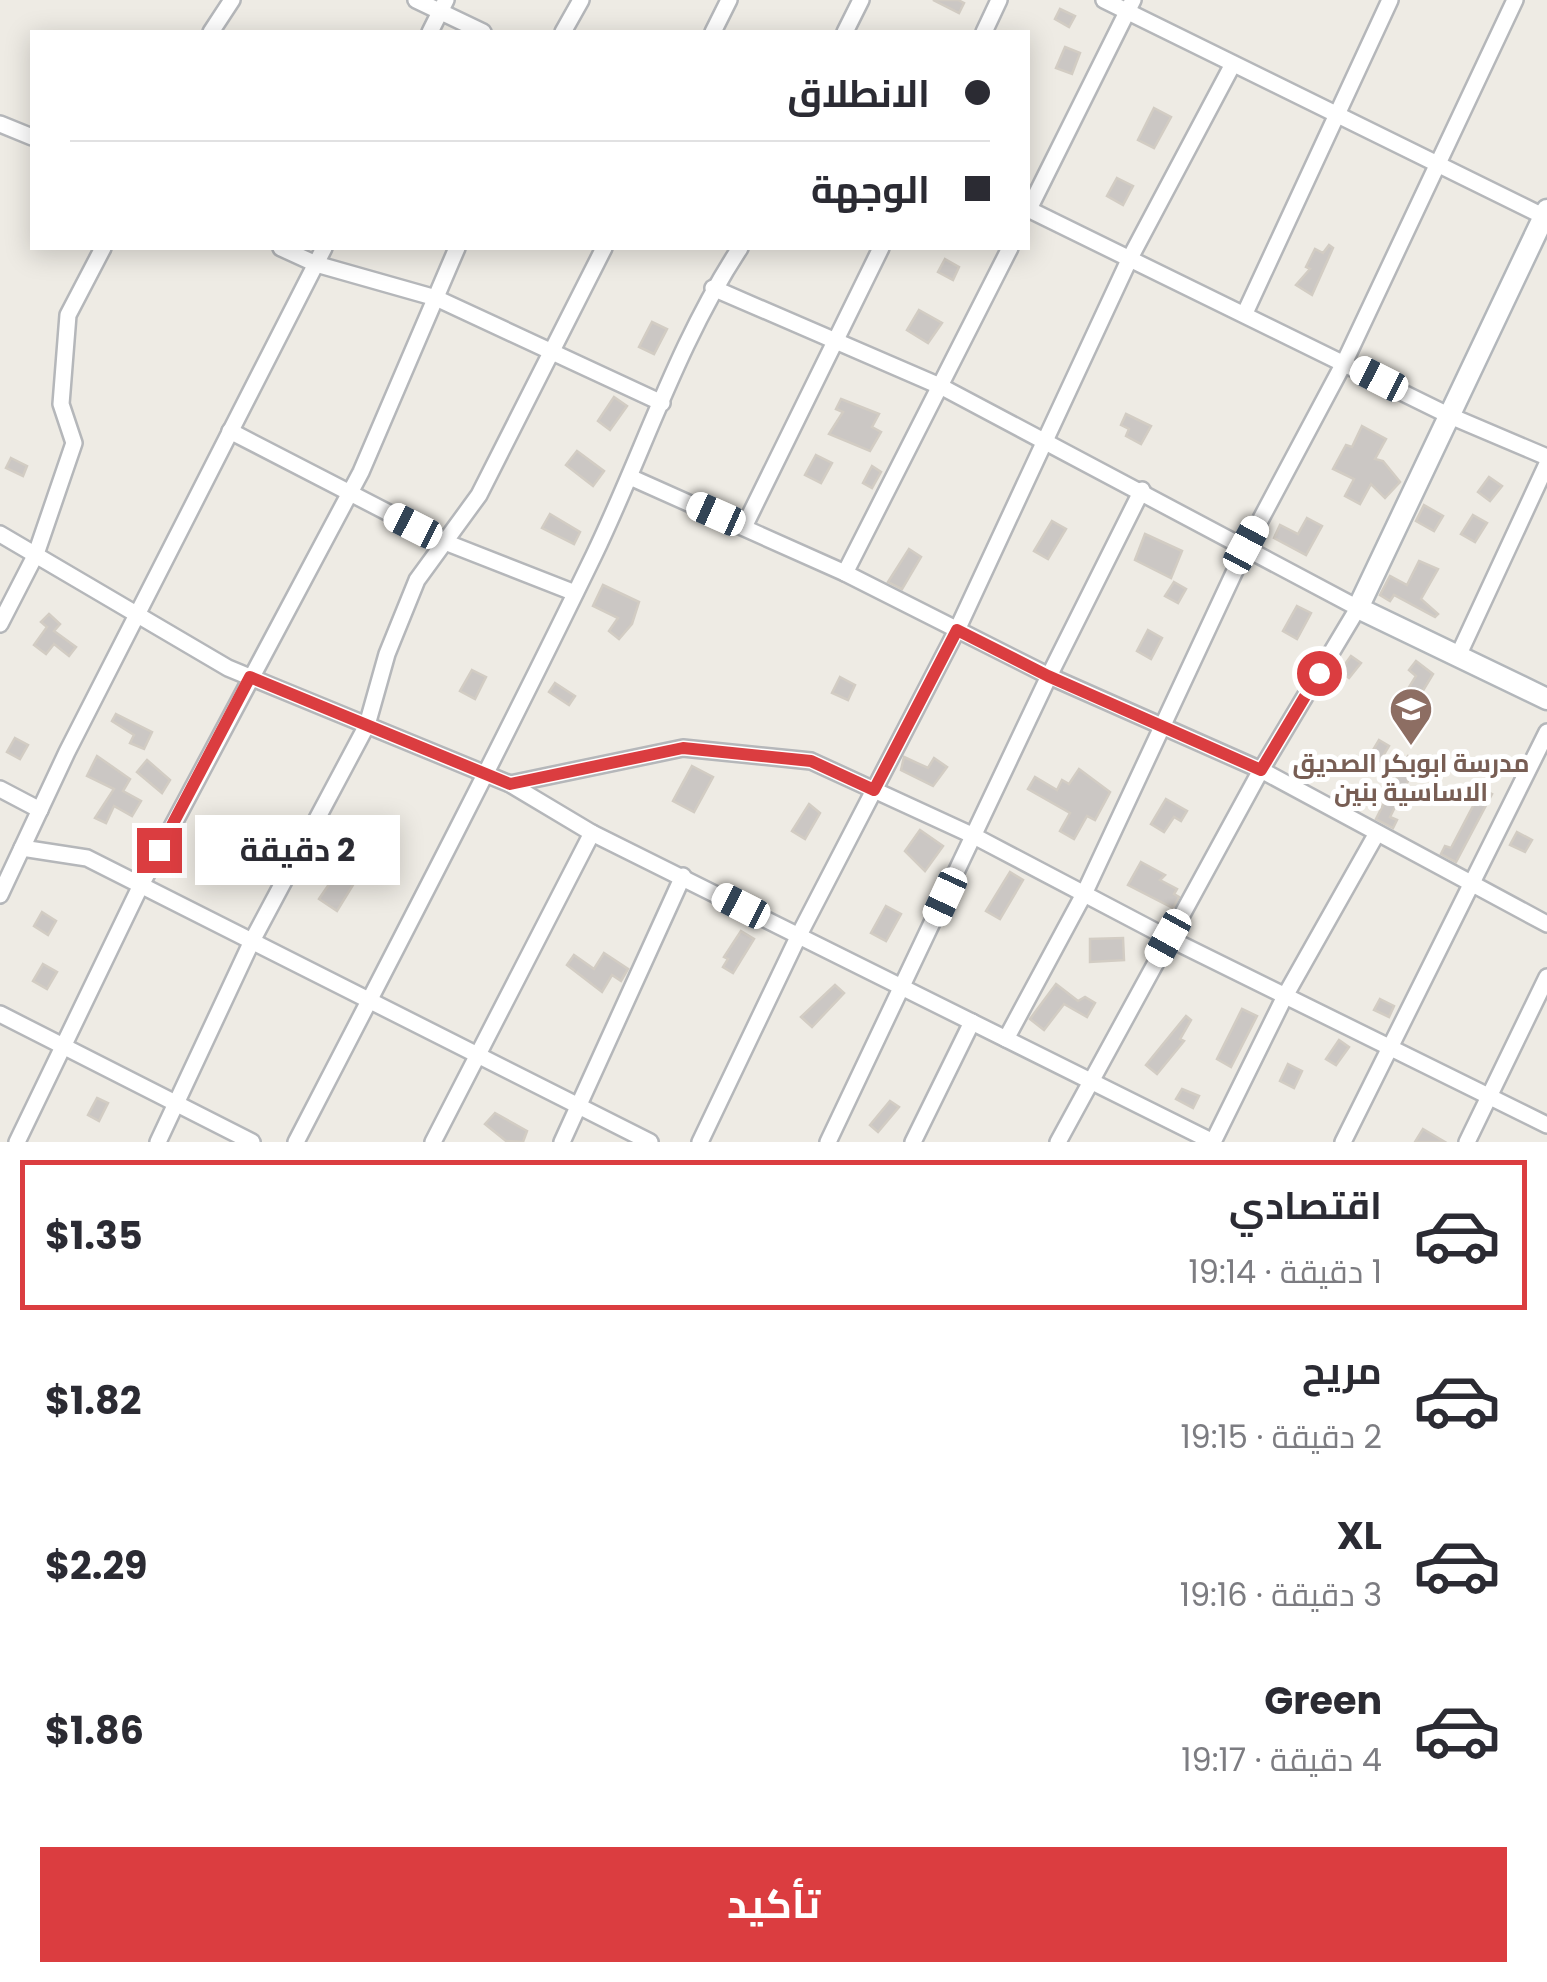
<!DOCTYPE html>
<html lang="ar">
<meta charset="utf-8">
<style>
body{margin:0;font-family:Poppins,Cairo,sans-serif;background:#f7f7f7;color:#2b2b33;direction:rtl;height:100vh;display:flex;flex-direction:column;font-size:38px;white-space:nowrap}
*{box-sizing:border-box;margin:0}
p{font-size:32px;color:#7c7c81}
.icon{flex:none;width:55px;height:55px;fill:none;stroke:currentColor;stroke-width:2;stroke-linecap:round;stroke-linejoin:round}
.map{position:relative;height:1142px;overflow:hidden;direction:ltr}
.side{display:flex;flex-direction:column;background:#fff;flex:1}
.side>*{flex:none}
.top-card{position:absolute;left:30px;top:30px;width:1000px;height:220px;border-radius:0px;box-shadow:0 5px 25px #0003;direction:rtl;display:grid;align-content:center;height:220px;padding:0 40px;background:#fff}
.end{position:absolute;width:45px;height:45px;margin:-22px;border:12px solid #db3d40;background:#fff;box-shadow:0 0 0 5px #fff}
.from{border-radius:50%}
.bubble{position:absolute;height:70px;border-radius:0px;background:#fff;box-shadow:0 5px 25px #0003;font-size:32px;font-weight:700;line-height:70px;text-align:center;direction:rtl}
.car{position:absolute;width:30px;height:60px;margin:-30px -15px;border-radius:12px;box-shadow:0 0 8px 2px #0007;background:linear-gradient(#fff 24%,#345 0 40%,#fff 0 76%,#345 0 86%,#fff 0)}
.top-card b{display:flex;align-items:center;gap:35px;height:95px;font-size:38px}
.top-card b+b{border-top:2px solid #e1e1e2}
.top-card i{width:25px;height:25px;background:#2b2b33}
ul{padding:18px 0 0;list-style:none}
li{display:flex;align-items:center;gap:30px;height:150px;margin:0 20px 15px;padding:0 20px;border:5px solid transparent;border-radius:0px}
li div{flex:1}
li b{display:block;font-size:38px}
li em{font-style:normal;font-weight:700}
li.on{border-color:#db3d40}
li>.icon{width:90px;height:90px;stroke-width:1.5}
.cta{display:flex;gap:20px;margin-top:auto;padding:20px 40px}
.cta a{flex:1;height:115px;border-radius:0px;background:#db3d40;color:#fff;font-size:40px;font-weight:700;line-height:115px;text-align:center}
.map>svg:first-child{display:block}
</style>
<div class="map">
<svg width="1547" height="1142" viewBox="0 0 1547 1142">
<rect width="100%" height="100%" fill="#eeebe4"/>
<g fill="#cbc7c4" stroke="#d2ccc3" stroke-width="2.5">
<polygon points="933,0 958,0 964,3 959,13"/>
<polygon points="1060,9 1075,16 1069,27 1055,19"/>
<polygon points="1065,47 1080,53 1072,74 1056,68"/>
<polygon points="1154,108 1171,117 1154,148 1138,140"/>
<polygon points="1117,178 1133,186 1123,205 1107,196"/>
<polygon points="1329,245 1333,248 1312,295 1296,285 1310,269 1306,267 1315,249 1323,253"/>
<polygon points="945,259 959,267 953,280 938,272"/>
<polygon points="919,310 942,323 928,343 907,330"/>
<polygon points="652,322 667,329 654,354 639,347"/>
<polygon points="614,397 627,406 610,430 598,421"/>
<polygon points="841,399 879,414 872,427 881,432 870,451 829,434 843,412 836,409"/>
<polygon points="1126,414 1151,426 1141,444 1126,436 1129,429 1121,425"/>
<polygon points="1362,426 1386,439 1375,459 1383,461 1400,482 1385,498 1371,484 1360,504 1345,496 1354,479 1333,469 1346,445 1352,447"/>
<polygon points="577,451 604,471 593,486 566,465"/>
<polygon points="816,455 832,463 821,483 805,475"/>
<polygon points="11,458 27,466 23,476 6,468"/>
<polygon points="872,466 881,472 872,488 863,483"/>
<polygon points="1489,477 1502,486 1490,501 1478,492"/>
<polygon points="1424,505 1443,516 1434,531 1416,521"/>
<polygon points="550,514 580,532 574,544 542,528"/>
<polygon points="1473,515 1487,523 1475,542 1461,534"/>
<polygon points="1307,518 1322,526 1306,555 1274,538 1280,525 1298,534"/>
<polygon points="1052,521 1066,529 1048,559 1034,551"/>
<polygon points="1145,534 1182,551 1171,578 1135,560"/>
<polygon points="909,549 921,557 902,589 888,582"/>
<polygon points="1419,561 1438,569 1421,599 1438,614 1435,617 1394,595 1390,601 1380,595 1390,576 1407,585"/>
<polygon points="1174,582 1186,589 1178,603 1165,596"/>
<polygon points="603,585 639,602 632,624 619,639 609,631 618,618 593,606"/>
<polygon points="1297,606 1311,613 1297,639 1283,631"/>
<polygon points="49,614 60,624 54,631 76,647 69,656 54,644 46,654 34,645 47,627 41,622"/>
<polygon points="1148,630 1162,638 1151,659 1137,651"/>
<polygon points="1351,656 1361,663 1349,678 1340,671"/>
<polygon points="1416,661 1433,674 1410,712 1398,705 1416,676 1409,670"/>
<polygon points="472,670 486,677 475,699 460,691"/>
<polygon points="840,677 855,685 848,700 832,693"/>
<polygon points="555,683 575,696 569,705 549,692"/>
<polygon points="116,714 152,732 144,749 130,743 134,735 112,721"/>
<polygon points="15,738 28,745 20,759 7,752"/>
<polygon points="1379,740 1389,746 1380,761 1370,755"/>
<polygon points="97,756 130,779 123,791 141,801 132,816 114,806 106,823 95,818 114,789 87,776"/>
<polygon points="1408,756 1419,759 1390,817 1397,820 1393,828 1376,819"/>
<polygon points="904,757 928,768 934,758 947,767 933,786 901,770"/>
<polygon points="147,760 170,780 162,793 137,772"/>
<polygon points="692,766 713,777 694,812 673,801"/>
<polygon points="1079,769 1110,792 1095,820 1087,816 1074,839 1060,831 1070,813 1028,789 1035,777 1057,790 1062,780 1069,784"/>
<polygon points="1482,789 1492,794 1456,862 1441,854 1445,846 1451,848"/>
<polygon points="1166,799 1187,811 1181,821 1174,817 1164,832 1151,824"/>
<polygon points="809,804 820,813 805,839 792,831"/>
<polygon points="920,830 943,846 925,871 905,851"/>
<polygon points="1517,832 1532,840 1525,852 1510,845"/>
<polygon points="1141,862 1165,875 1160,880 1177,889 1174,894 1179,897 1173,908 1128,885"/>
<polygon points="1010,872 1023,880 1000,919 986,911"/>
<polygon points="336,874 353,885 337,911 319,899"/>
<polygon points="886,906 901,914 886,941 871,933"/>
<polygon points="42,912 56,921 48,935 34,926"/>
<polygon points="741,931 754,939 733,973 723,967 728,959 724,957"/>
<polygon points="1123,938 1124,960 1090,962 1090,939"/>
<polygon points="604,953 628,969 621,981 612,975 602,992 567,965 574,955 594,969"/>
<polygon points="43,964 57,972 47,989 33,981"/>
<polygon points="1056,984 1078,1001 1085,997 1095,1003 1087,1017 1064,1004 1044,1030 1030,1019"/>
<polygon points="835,985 844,993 812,1027 801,1017"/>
<polygon points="1380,999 1394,1006 1389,1017 1374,1010"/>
<polygon points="1242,1009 1257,1016 1231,1067 1217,1059"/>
<polygon points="1186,1016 1191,1020 1180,1039 1184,1041 1157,1074 1146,1065"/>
<polygon points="1339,1040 1349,1047 1336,1065 1326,1059"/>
<polygon points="1288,1064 1302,1071 1294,1088 1280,1081"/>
<polygon points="1182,1089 1199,1096 1193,1108 1176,1099"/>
<polygon points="97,1098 108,1103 99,1121 88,1115"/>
<polygon points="890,1101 899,1107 878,1132 870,1125"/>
<polygon points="495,1113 527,1131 523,1142 506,1141 485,1124"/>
<polygon points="1423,1129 1445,1142 1415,1142"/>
</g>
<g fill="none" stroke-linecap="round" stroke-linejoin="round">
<g stroke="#b5b7ba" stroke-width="20">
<g id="street">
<polyline points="416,0 483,32"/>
<polyline points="1104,0 1547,218"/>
<polyline points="211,32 232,0"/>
<polyline points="430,32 446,0"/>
<polyline points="563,32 581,0"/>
<polyline points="713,32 729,0"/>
<polyline points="845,32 861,0"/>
<polyline points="984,32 999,0"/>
<polyline points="0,124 32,137"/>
<polyline points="1028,209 1448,415 1547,457"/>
<polyline points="1028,211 1133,0"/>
<polyline points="281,248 316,264 436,298 662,403"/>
<polyline points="713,288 942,387 1358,608 1261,770 1058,1142"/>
<polyline points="1245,313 1390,0"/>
<polyline points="230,431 445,542 575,593"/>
<polyline points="630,477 845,573 1049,676 1261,770 1547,924"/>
<polyline points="744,527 881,248"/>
<polyline points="0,534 228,668 510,784 592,833 1213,1142"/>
<polyline points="845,573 1010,248"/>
<polyline points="0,624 36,554 74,443 61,404 68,315 103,248"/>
<polyline points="1458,656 1547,464"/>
<polyline points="510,784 683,748 811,761 974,836 1168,938 1547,1125"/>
<polyline points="0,789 40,810"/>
<polyline points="22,848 87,858 650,1142"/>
<polyline points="0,895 67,752 324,248"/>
<polyline points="0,1014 252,1142"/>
<polyline points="1006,1039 1084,894 1247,545 1345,361 1515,0"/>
<polyline points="17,1142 141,885 361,472 457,248"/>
<polyline points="158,1142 252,941 367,725 387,654 417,580 479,495 604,248"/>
<path d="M296,1142C397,947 498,753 594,555C643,453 678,342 740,248"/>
<polyline points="433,1142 592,833"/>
<polyline points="562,1142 683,876"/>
<polyline points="700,1142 799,935 957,630 1130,258 1233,64"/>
<polyline points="828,1142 1049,676 1142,490"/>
<polyline points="913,1142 972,1022"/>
<polyline points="1213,1142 1285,996 1377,833"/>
<polyline points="1343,1142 1547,732"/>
<polyline points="1467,1142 1547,977"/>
</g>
</g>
<g stroke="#b3b7bb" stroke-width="25">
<polyline id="secondary" points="1547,210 1358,608 1547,699"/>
</g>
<use href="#street" stroke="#fff" stroke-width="15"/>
<use href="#secondary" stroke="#fff" stroke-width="20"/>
</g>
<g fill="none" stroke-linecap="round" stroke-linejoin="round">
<polyline stroke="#db3d40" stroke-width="12" points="159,850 250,677 510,784 683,748 811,761 874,790 957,630 1048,676 1261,770 1319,673"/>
</g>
<defs>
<g id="university-pin" transform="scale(2.25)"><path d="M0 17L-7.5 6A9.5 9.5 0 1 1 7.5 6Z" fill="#8d6e63" stroke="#fff"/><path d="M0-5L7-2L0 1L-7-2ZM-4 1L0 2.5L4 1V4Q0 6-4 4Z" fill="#fff"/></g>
</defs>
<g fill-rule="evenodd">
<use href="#university-pin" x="1411" y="709"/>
</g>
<g text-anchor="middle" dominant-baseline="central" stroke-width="10" stroke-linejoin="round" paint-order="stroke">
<g font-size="25" font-weight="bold" fill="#785e54" stroke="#fff">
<text x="1411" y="763">مدرسة ابوبكر الصديق<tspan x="1411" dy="29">الاساسية بنين</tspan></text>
</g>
</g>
</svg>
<i class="end from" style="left:1319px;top:673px"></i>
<i class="end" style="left:159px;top:850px"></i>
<div class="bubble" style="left:195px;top:815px;width:205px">2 دقيقة</div>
<i class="car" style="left:1379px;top:379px;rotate:297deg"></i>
<i class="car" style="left:716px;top:514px;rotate:294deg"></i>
<i class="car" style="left:413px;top:526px;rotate:297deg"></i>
<i class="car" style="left:1246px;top:545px;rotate:28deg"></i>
<i class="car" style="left:945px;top:897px;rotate:205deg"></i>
<i class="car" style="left:741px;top:906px;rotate:297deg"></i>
<i class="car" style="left:1168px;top:938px;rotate:209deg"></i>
<div class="top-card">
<b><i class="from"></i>الانطلاق</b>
<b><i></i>الوجهة</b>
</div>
</div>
<section class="side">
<ul>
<li class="on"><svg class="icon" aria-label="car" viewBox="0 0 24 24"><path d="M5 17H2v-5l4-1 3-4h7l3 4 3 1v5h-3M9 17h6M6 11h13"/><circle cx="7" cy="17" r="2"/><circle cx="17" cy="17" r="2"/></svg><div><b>اقتصادي</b><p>1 دقيقة · 19:14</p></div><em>$1.35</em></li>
<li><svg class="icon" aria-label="car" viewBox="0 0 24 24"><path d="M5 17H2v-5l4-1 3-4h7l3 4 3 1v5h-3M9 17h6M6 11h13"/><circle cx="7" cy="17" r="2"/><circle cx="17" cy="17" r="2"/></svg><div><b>مريح</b><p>2 دقيقة · 19:15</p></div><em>$1.82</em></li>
<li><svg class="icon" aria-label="car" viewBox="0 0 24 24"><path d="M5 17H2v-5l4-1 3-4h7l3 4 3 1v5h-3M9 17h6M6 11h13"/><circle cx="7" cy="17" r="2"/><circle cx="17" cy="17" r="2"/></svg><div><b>XL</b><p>3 دقيقة · 19:16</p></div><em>$2.29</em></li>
<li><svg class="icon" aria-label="car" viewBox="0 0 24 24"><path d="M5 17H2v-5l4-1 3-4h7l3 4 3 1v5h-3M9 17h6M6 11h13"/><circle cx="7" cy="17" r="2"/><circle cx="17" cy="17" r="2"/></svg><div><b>Green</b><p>4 دقيقة · 19:17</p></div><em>$1.86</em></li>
</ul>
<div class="cta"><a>تأكيد</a></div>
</section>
